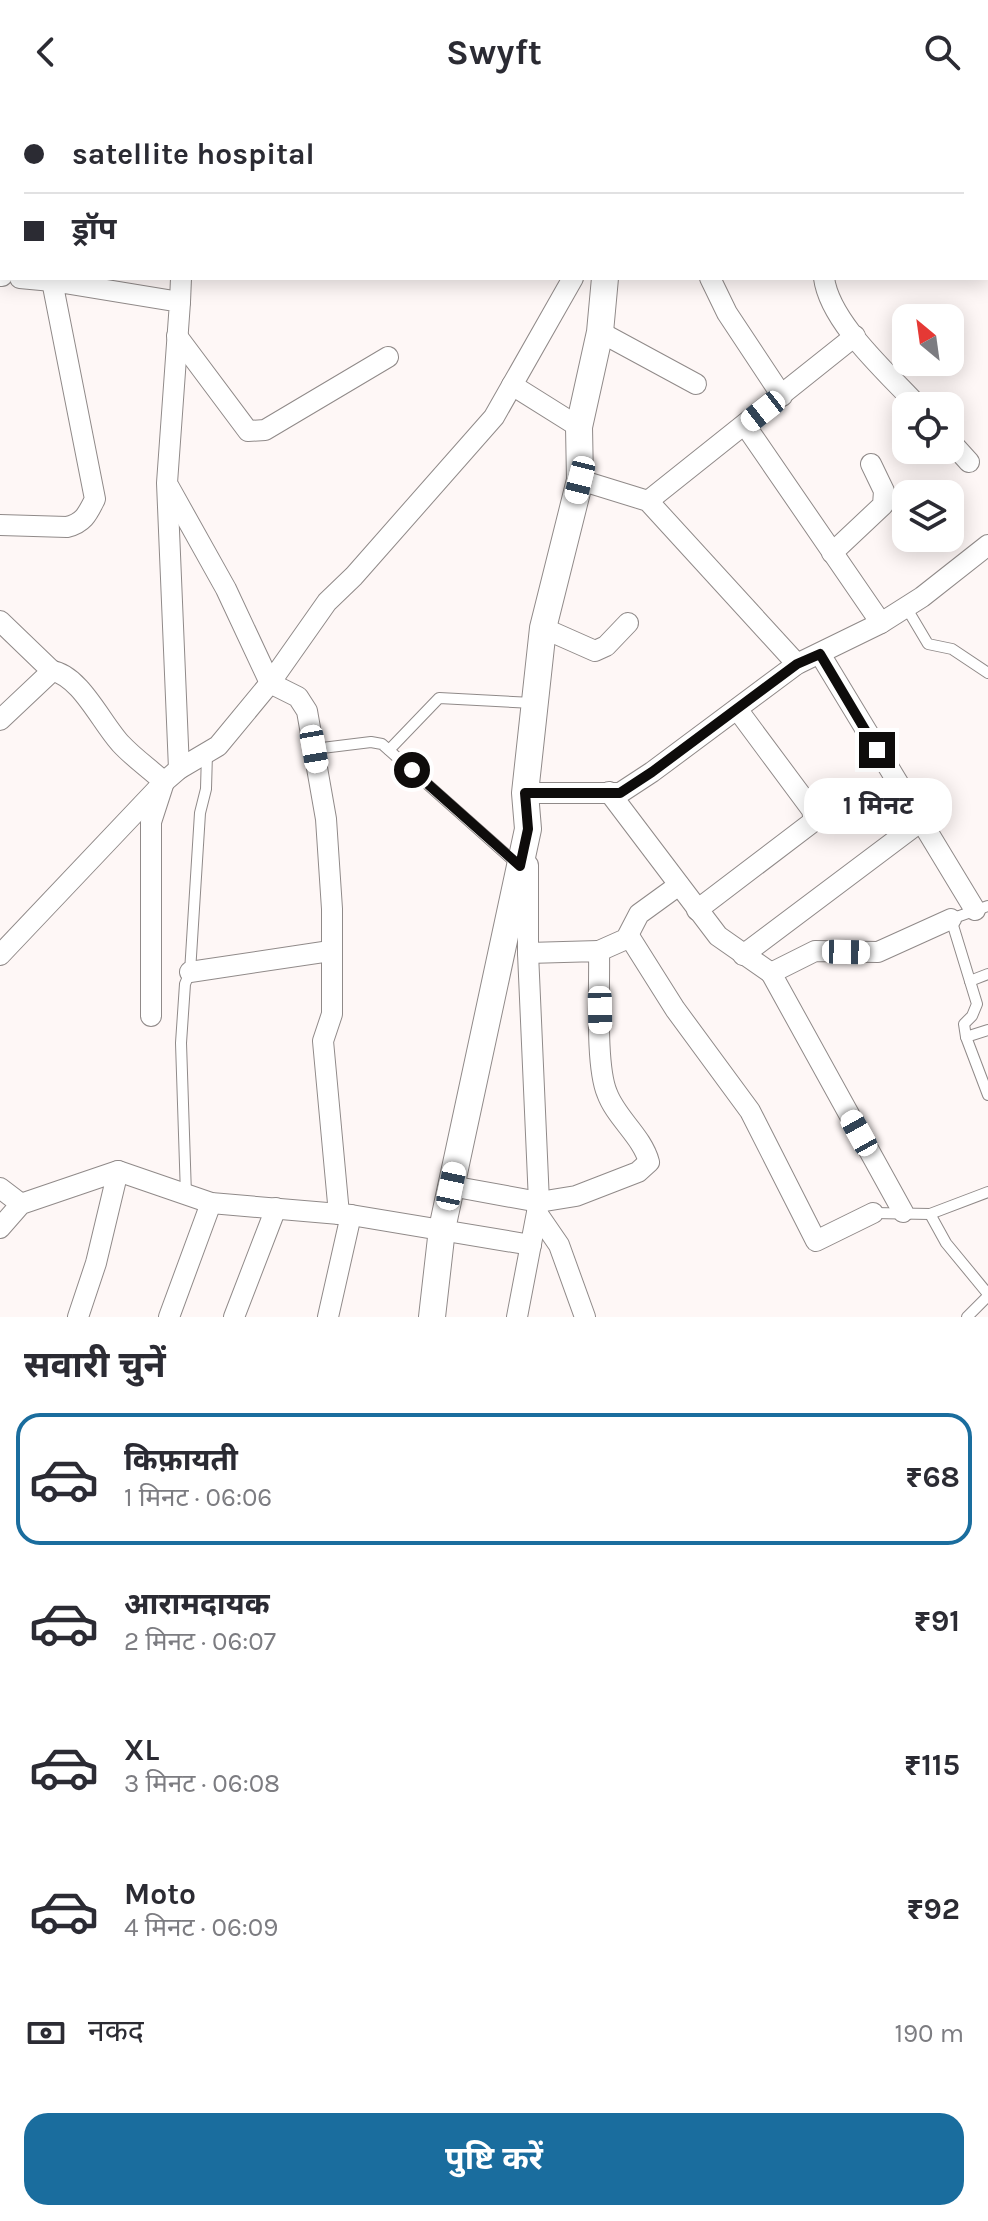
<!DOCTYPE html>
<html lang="hi">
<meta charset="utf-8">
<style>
body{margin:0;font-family:Karla,"Noto Sans Devanagari",sans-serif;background:#f2f2f3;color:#2b2b33;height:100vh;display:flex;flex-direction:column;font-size:30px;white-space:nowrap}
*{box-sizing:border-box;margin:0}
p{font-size:26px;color:#7c7c81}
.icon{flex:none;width:44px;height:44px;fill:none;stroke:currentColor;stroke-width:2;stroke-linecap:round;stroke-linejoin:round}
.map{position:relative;height:1213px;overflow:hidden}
.drawer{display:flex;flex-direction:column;background:#fff;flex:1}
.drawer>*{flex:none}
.top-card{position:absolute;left:0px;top:0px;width:988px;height:176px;box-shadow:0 4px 20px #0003;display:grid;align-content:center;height:176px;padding:0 24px;background:#fff}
.needle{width:52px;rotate:331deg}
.controls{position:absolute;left:892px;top:200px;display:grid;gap:16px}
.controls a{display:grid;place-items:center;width:72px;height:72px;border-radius:16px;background:#fff;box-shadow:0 4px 20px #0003;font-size:40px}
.end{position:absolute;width:36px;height:36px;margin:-18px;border:10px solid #0e0c0b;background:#fff;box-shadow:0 0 0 4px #fff}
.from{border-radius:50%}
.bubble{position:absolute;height:56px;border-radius:24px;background:#fff;box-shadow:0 4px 20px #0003;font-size:26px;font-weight:700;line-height:56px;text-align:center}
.car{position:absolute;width:24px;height:48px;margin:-24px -12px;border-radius:10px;box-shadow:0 0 6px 2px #0007;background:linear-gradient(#fff 24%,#345 0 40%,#fff 0 76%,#345 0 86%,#fff 0)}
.top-card b{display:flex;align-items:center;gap:28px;height:76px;font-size:30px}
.top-card b+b{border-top:2px solid #e1e1e2}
.top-card i{width:20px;height:20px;background:#2b2b33}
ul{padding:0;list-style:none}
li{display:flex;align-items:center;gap:24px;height:132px;margin:0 16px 12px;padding:0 8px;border:4px solid transparent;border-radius:24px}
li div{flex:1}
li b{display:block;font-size:30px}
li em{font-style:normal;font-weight:700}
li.active{border-color:#1a6d9e}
li>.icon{width:72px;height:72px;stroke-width:1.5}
h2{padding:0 24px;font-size:36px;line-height:96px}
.pay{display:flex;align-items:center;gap:20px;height:88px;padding:0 24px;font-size:30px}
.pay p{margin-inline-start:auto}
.button{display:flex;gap:16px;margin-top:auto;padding:16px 24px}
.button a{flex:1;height:92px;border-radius:24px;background:#1a6d9e;color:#fff;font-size:32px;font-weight:700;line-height:92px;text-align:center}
header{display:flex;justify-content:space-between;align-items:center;height:104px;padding:0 24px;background:#fff;font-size:36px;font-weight:700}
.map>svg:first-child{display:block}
</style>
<header><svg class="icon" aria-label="back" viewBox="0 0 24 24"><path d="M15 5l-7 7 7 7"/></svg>Swyft<svg class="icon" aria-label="search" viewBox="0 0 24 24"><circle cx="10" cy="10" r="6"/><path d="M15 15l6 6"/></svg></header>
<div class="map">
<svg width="988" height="1213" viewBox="0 0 988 1213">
<rect width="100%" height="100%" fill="#fef7f6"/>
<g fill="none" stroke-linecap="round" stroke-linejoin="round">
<g stroke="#908a89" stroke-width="12">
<g id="lane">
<polyline points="906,503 928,540 952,545 988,569"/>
<polyline points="314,645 371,638 382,640 517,760"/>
<polyline points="389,646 439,594 533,599"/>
<polyline points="988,802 951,815 977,900 972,912 964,920 966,933 988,991"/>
<polyline points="970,877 988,870"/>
<polyline points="966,933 988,926"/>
<polyline points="186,1091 181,939 185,880 190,868 200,709 206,685 207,649"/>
<polyline points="873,1109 930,1110 988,1088"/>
<polyline points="930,1110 946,1139 988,1190"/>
<polyline points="967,1213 988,1192"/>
</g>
</g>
<g stroke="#908a89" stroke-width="22">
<g id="street">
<polyline points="156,0 157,2"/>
<polyline points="314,0 317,2"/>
<polyline points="555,0 557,2"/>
<polyline points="192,2 192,0"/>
<polyline points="805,2 806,0"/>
<polyline points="986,118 988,119"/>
<polyline points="0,172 2,172"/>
<polyline points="20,174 52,177"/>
<polyline points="710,174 727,209 782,292"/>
<path d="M824,174C830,219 888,269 918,302"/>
<polyline points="180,198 181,174"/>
<polyline points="600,228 696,280"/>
<polyline points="177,232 248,327 265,326 388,253"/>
<polyline points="512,281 579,323"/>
<polyline points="745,321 881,519"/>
<polyline points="950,337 969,358"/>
<polyline points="580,376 648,397 797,560"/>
<polyline points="169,383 226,485 270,579 298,593 307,607 326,715 332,805 332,910 323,937 339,1110"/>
<polyline points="648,397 855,232"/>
<path d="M0,421L67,423C84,419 88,409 95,395L52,177L180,198L167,379L179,665"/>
<polyline points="832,449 883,401 884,387 871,360"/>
<polyline points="0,517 52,567 0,616"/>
<polyline points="543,524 595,547 606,542 628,519"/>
<polyline points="820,550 975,806"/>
<path d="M52,567C80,571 102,620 121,640C134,654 150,665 164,678L151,718V912"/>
<polyline points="609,688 718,832 771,869"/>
<polyline points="525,689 620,689 652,668 797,560 881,519 922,493 988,441"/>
<polyline points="697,806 814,717 812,706 737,605"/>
<polyline points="629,832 675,905 750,1007 816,1137 873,1109"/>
<polyline points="599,847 626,835 639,810 679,781"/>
<polyline points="0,851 164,678 179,665 218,642 270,579 327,498 354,472 494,313 573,174"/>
<polyline points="743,851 920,718"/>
<polyline points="190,868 330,847"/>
<path d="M451,1082L539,1098L576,1092L638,1068L649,1058C642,1032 616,1014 607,989C595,960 600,882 599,847L528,849"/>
<polyline points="0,1084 21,1100"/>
<polyline points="903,1108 771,869 815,847 878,848 951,815"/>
<polyline points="537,1109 559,1141 585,1213"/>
<polyline points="0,1124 21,1100 118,1067 211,1099 351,1111 531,1141"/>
<polyline points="78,1213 96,1159 118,1067"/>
<polyline points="169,1213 211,1099"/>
<polyline points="234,1213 276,1104"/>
<polyline points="328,1213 351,1111"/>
<polyline points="517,1213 539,1098 528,849 528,761"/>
</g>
</g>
<g stroke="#908a89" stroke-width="28">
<g id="secondary">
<polyline points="647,2 647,0"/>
<polyline points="432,1213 442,1125 528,725 525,689 543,524 580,376 579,323 600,228 605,174"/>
</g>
</g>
<use href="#lane" stroke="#fff" stroke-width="10"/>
<use href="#street" stroke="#fff" stroke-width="20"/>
<use href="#secondary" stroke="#fff" stroke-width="26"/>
</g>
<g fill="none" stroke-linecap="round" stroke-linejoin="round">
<polyline stroke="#0e0c0b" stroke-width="10" points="412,666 520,762 528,725 525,689 620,689 652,668 797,560 820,550 877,646"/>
</g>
</svg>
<div class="controls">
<a><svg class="needle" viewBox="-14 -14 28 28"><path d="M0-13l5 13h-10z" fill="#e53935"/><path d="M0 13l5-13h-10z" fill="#7c7c81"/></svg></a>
<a><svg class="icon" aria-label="locate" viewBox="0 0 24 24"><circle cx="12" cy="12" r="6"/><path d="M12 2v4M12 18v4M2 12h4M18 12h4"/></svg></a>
<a><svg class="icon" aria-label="layers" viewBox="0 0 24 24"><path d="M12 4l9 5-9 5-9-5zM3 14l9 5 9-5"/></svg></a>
</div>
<i class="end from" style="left:412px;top:666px"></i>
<i class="end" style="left:877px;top:646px"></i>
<div class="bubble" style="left:804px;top:674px;width:148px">1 मिनट</div>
<i class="car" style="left:763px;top:307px;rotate:232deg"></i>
<i class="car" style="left:580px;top:376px;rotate:194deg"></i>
<i class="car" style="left:314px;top:645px;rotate:170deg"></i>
<i class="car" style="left:846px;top:848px;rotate:91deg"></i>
<i class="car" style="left:600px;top:906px;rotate:179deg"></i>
<i class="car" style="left:859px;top:1029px;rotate:331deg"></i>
<i class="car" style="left:451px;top:1082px;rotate:12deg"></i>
<div class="top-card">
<b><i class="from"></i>satellite hospital</b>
<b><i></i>ड्रॉप</b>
</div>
</div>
<section class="drawer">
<h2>सवारी चुनें</h2>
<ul>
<li class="active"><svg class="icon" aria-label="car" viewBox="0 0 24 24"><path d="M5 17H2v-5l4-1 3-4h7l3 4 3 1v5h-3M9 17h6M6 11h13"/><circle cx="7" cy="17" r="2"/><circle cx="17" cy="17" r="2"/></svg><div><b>किफ़ायती</b><p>1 मिनट · 06:06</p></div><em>₹68</em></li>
<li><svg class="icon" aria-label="car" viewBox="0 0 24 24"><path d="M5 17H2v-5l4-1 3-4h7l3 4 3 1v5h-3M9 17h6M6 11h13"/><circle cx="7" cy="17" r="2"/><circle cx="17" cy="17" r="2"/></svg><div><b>आरामदायक</b><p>2 मिनट · 06:07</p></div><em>₹91</em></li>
<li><svg class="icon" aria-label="car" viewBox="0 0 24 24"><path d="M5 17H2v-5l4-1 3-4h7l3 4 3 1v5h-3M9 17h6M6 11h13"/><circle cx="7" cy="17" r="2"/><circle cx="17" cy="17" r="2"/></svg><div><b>XL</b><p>3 मिनट · 06:08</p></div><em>₹115</em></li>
<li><svg class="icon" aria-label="car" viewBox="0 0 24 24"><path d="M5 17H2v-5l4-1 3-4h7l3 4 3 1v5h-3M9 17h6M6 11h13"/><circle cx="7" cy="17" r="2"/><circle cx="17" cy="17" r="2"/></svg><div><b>Moto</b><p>4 मिनट · 06:09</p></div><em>₹92</em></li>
</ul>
<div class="pay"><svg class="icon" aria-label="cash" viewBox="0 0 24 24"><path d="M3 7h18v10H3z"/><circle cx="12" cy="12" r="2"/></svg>नकद<p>190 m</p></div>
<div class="button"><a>पुष्टि करें</a></div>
</section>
